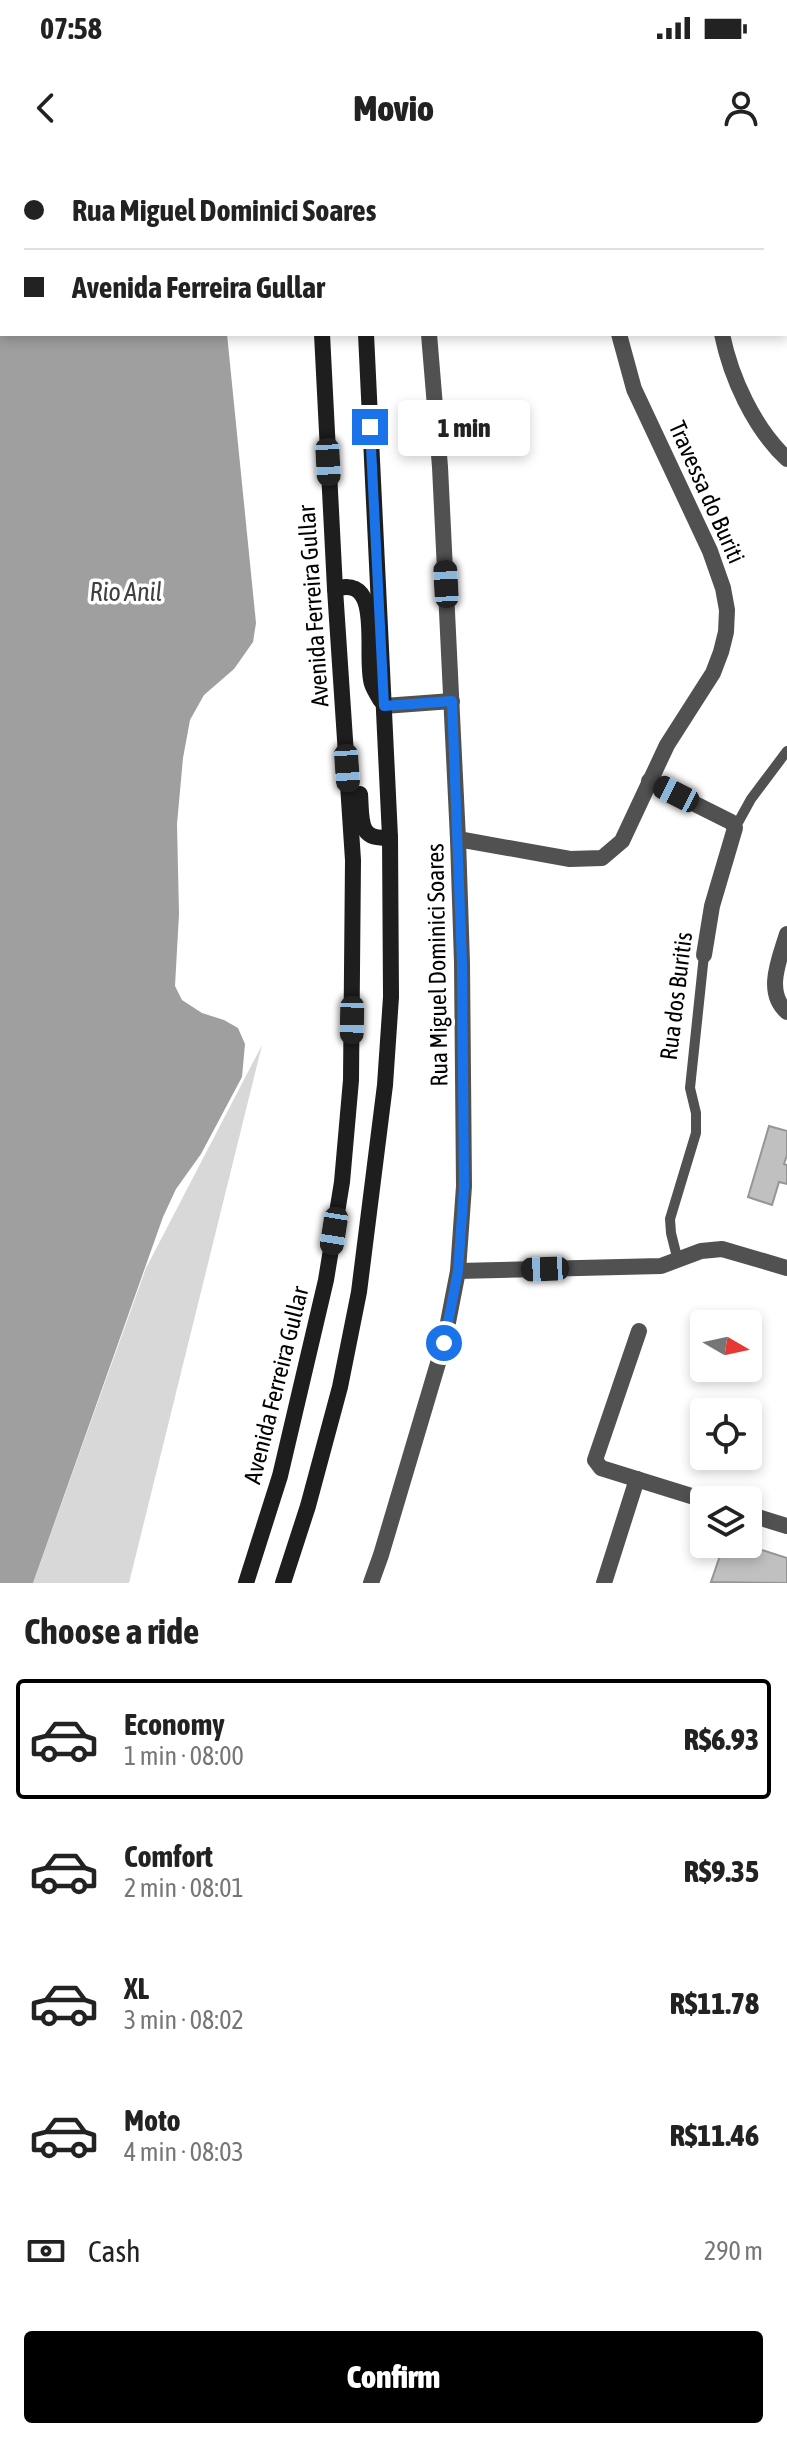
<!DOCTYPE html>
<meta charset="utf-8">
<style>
body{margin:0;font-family:"Asap Condensed",sans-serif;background:#f2f2f2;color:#222;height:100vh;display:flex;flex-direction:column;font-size:30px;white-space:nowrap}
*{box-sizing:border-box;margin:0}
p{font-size:26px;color:#767676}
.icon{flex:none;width:44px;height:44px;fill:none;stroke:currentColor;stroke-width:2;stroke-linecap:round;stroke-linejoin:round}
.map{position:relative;height:1423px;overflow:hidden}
.panel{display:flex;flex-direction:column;background:#fff;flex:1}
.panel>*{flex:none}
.hud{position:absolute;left:0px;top:0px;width:788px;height:176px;box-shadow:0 4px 12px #0003;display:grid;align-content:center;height:176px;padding:0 24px;background:#fff}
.needle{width:52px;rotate:99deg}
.buttons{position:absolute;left:690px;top:1150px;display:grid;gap:16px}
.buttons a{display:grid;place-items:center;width:72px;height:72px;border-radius:8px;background:#fff;box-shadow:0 4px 12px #0003;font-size:40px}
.end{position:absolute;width:36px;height:36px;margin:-18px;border:10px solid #1a73e8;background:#fff;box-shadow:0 0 0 4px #fff}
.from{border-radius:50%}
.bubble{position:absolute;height:56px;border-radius:8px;background:#fff;box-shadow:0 4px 12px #0003;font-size:26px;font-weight:800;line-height:56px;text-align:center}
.car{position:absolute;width:24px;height:48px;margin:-24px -12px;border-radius:10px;box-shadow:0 0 6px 2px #0007;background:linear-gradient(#222 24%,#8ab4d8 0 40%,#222 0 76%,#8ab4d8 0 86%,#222 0)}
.hud b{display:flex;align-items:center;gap:28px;height:76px;font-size:30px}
.hud b+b{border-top:2px solid #e0e0e0}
.hud i{width:20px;height:20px;background:#222}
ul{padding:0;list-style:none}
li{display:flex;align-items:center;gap:24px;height:120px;margin:0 16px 12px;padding:0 8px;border:4px solid transparent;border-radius:8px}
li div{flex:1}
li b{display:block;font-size:30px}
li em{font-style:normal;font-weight:800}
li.current{border-color:#000}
li>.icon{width:72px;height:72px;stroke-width:1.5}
h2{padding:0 24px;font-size:36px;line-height:96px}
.pay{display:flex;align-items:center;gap:20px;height:88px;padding:0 24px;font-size:30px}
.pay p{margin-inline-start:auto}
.primary-button{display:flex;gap:16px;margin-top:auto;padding:16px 24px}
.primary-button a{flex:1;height:92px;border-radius:8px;background:#000;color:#fff;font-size:32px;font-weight:800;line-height:92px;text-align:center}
.status{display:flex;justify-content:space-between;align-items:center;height:56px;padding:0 40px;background:#fff;direction:ltr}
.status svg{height:22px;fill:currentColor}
header{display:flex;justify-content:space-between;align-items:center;height:104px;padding:0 24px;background:#fff;font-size:36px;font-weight:800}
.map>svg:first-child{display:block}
</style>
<div class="status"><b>07:58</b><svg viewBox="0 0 49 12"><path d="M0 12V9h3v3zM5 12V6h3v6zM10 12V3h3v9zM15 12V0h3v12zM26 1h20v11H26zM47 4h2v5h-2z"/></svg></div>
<header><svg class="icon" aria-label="back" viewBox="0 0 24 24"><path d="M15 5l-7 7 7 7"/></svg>Movio<svg class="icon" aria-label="person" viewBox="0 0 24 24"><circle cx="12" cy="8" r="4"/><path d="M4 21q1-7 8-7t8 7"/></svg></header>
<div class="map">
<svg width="787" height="1423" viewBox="0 0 787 1423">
<rect width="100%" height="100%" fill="#fff"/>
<polygon fill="#d8d8d8" points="262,885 129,1423 33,1423 146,1108"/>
<polygon fill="#9f9f9f" points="0,0 217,0 217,2 2,2 2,174 227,174 256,463 253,482 234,509 204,535 190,560 183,598 177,664 179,754 175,826 182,840 202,853 224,860 238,868 245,884 242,917 201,994 176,1029 163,1057 33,1423 0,1423"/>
<g fill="#c0c0c0" stroke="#959595" stroke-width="2">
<polygon points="769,966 787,971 787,995 784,1004 787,1005 787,1024 779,1022 772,1045 748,1037"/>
<polygon points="724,1384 743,1384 787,1398 787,1423 711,1422"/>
</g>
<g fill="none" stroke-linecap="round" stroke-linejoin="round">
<g stroke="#515151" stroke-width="10">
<polyline points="735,668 751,639 787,591"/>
<polyline points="678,1101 671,1073 670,1059 696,973 696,953 690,928 704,795"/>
</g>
<g stroke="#515151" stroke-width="16">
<polyline points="414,0 415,2"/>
<polyline points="786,14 787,14"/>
<polyline points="786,94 787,94"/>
<path d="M722,174C731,218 754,268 787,299"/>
<polyline points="384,546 452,541"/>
<polyline points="649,621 731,662 735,668 712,746 704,795"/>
<polyline points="458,679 570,699 602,698 622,681 667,585 713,513 721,492 726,472 727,450 723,428 710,391 634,229 619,174"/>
<path d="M787,774C780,798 764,832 787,852"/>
<polyline points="458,1111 661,1106 701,1091 722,1089 787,1108"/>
<polyline points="639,1171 595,1300 601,1308 704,1340"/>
<polyline points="748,1354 787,1366"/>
<polyline points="371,1423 381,1395 444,1183 458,1111 464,1026 462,803 458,679 440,307 429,174"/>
<polyline points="604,1423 637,1319"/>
</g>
<g stroke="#1e1e1e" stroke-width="16">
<polyline points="313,0 313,2"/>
<polyline points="358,0 358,2"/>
<path d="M335,429C385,413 363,497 372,524C374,530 378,536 381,541"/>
<path d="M360,634C362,658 357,682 390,677"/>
<polyline points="246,1423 280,1316 326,1120 342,1022 351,920 353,700 335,429 322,174"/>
<polyline points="283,1423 308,1346 340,1227 359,1132 385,925 391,837 390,677 366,174"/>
</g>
</g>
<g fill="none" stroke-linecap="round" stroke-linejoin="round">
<polyline stroke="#1a73e8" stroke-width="10" points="370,267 384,546 452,541 462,803 464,1026 458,1111 444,1183"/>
</g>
<g text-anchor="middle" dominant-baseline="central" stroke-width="7" stroke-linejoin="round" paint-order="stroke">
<g font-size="24" fill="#000" stroke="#fff">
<text transform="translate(707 332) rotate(66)">Travessa do Buriti</text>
<text transform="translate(313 446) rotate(-94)">Avenida Ferreira Gullar</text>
<text transform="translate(437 805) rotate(-91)">Rua Miguel Dominici Soares</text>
<text transform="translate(676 836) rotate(-83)">Rua dos Buritis</text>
<text transform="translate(276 1225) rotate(-76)">Avenida Ferreira Gullar</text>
</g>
<g font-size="26" font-style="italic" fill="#404040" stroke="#fff">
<text x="126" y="432">Rio Anil</text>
</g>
</g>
</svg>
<div class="buttons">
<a><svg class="needle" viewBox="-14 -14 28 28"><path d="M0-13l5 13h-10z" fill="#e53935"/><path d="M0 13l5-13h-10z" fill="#767676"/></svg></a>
<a><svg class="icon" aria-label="locate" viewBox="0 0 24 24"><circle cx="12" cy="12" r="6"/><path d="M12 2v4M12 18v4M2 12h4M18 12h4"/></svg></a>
<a><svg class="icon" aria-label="layers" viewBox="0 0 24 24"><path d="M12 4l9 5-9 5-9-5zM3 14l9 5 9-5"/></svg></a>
</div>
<i class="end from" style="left:444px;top:1183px"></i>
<i class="end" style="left:370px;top:267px"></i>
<div class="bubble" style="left:398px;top:240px;width:132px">1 min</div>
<i class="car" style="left:328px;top:302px;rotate:177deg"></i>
<i class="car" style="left:446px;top:424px;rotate:357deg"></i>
<i class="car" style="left:347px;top:608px;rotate:176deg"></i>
<i class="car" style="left:676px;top:634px;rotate:297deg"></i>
<i class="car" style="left:352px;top:860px;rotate:181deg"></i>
<i class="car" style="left:334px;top:1071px;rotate:189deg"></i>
<i class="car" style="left:545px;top:1109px;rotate:268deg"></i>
<div class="hud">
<b><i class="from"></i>Rua Miguel Dominici Soares</b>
<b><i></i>Avenida Ferreira Gullar</b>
</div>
</div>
<section class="panel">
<h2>Choose a ride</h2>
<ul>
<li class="current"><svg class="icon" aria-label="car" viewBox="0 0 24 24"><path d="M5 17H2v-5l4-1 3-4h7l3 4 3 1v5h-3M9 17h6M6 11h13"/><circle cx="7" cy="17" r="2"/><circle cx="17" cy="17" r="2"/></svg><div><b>Economy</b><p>1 min · 08:00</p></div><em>R$6.93</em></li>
<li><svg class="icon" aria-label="car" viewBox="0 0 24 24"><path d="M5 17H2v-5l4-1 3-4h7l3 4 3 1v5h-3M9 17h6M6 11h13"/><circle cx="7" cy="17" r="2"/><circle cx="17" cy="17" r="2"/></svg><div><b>Comfort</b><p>2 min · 08:01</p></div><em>R$9.35</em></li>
<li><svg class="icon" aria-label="car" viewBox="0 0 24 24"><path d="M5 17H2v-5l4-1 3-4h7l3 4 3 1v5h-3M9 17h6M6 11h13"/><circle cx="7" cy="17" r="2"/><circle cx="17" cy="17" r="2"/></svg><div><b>XL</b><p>3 min · 08:02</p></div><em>R$11.78</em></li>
<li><svg class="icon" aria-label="car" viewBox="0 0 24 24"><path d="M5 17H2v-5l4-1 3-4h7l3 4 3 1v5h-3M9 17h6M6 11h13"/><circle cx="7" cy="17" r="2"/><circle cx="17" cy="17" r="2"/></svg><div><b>Moto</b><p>4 min · 08:03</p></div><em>R$11.46</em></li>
</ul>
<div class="pay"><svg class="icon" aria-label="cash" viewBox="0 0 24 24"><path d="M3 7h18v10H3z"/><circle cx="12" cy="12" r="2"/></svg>Cash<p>290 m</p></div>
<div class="primary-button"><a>Confirm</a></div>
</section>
